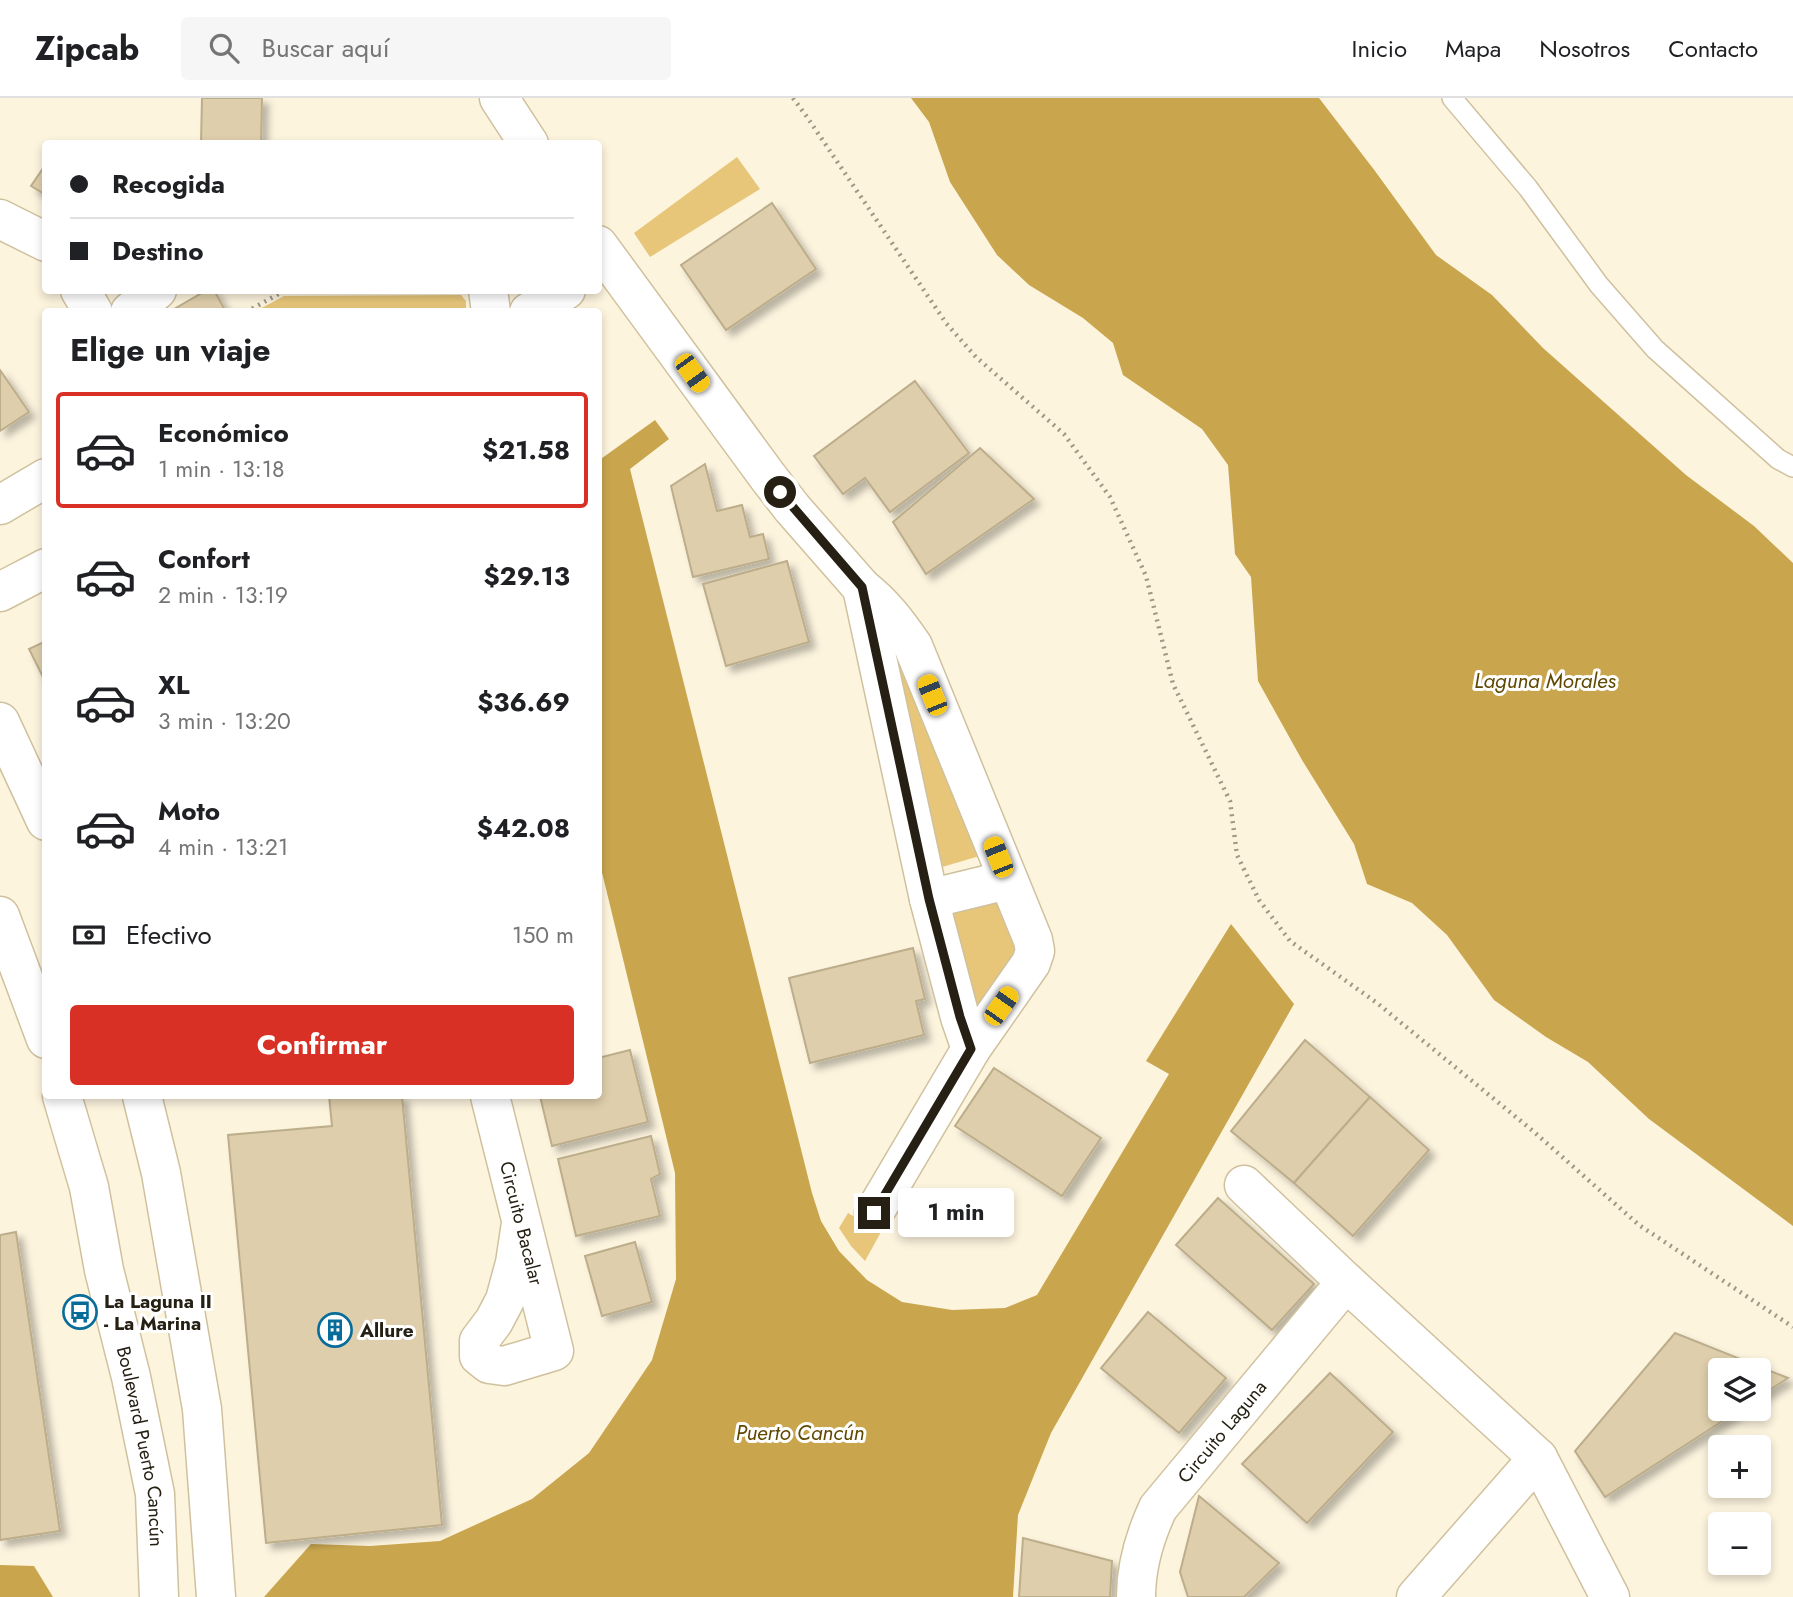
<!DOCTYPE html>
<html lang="es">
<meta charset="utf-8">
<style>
body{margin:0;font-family:Jost,sans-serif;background:#f6f6f6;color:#202124;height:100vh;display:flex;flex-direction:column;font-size:26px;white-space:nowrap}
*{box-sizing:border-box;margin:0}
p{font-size:23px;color:#757577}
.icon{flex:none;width:38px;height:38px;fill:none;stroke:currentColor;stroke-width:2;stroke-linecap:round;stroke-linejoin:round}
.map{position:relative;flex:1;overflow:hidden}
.sheet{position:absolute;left:42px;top:210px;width:560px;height:791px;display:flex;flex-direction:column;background:#fff;border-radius:7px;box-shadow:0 4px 10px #0003}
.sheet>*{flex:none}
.top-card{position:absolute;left:42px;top:42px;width:560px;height:154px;border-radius:7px;box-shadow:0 4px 10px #0003;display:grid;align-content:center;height:154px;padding:0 28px;background:#fff}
.fabs{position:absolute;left:1708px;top:1260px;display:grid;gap:14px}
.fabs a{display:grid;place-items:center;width:63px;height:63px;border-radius:7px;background:#fff;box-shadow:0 4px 10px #0003;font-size:35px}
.end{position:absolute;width:32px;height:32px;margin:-16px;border:9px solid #252013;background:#fff;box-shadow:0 0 0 4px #fff}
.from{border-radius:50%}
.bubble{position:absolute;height:49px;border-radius:7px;background:#fff;box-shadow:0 4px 10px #0003;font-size:23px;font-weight:700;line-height:49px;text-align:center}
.car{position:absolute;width:21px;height:42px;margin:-21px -10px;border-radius:9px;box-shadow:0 0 5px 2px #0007;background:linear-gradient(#f5c518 24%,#345 0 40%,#f5c518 0 76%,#345 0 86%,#f5c518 0)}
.top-card b{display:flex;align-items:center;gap:24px;height:66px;font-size:26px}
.top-card b+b{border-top:2px solid #e0e0e0}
.top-card i{width:18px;height:18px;background:#202124}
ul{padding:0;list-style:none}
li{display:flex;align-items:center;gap:21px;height:116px;margin:0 14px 10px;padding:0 14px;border:4px solid transparent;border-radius:7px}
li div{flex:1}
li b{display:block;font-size:26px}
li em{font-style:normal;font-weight:700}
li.selected{border-color:#d93025}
li>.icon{width:63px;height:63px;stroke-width:1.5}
h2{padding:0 28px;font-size:32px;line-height:84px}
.pay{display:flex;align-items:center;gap:18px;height:77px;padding:0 28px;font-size:26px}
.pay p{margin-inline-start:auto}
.button{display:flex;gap:14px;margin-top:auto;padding:14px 28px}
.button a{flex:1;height:80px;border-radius:7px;background:#d93025;color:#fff;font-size:28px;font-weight:700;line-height:80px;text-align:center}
header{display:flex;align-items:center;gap:42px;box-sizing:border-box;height:98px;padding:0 35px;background:#fff;border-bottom:2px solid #e0e0e0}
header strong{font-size:33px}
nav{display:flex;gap:38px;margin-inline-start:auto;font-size:24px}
.search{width:490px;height:63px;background:#f6f6f6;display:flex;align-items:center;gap:18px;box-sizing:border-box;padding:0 24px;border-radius:7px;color:#757577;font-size:26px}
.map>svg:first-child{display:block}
</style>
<header>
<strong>Zipcab</strong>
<div class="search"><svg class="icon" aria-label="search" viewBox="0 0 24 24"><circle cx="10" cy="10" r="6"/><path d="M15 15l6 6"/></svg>Buscar aquí</div>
<nav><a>Inicio</a><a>Mapa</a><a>Nosotros</a><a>Contacto</a></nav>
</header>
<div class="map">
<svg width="1793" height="1499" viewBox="0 0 1793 1499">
<defs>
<filter id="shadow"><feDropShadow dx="6" dy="6" stdDeviation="3.5" flood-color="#0004"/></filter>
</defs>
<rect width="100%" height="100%" fill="#fdf4de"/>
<g fill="#e7c679">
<polygon points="737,59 760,91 650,159 634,135"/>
<polygon points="461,197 466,203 466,211 461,213 256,213 284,198"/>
<polygon points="892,547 983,757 932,772"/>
<polygon points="999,802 1023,853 987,905 972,906 948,812"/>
<polygon points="848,1115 881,1134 865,1163 851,1148 839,1130"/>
</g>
<g fill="#c9a64e">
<polygon points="911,0 1319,0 1375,73 1436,157 1492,197 1543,250 1686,377 1754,428 1793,465 1793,1128 1649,1021 1588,964 1546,939 1494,902 1447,837 1412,805 1367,786 1354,746 1302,662 1258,583 1251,479 1235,456 1228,367 1202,331 1123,277 1113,245 1083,220 1029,187 997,157 950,84 929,24"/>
<polygon points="655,322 669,341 630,371 812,1095 821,1123 839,1153 867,1182 902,1204 952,1212 1005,1210 1037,1197 1169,976 1146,963 1231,826 1294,906 1051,1335 1018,1417 1013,1499 264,1499 311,1446 370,1448 440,1443 532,1401 589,1355 652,1262 676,1181 675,1075 599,762 598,363"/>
<polygon points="0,1467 34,1468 53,1499 0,1499"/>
</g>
<g fill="#deceab" stroke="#bcad8b" stroke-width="2" filter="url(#shadow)">
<polygon points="202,0 262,0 261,46 201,46"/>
<polygon points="46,66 46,97 31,88"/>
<polygon points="772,105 816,171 726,232 681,167"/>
<polygon points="207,192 214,192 226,214 169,214"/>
<polygon points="0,272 29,314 0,333"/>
<polygon points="915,283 969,355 890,414 865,380 843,396 814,358"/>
<polygon points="980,350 1034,401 926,476 893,424"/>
<polygon points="705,366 717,413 742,407 750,439 763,436 769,461 693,479 671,388"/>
<polygon points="787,463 809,544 726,568 703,486"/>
<polygon points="46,543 46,585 29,551"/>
<polygon points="913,850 925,901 916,903 924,937 810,965 789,880"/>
<polygon points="1305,942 1370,999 1294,1085 1231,1033"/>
<polygon points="630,952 648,1024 552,1048 540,998 598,998 598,960"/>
<polygon points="994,970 1101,1040 1062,1098 955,1028"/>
<polygon points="329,998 402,998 442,1427 266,1445 228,1037 332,1028"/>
<polygon points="1370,999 1429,1052 1353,1138 1294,1085"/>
<polygon points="651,1038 660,1076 651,1081 660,1118 576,1138 558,1061"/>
<polygon points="1218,1100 1314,1186 1272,1232 1176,1147"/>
<polygon points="16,1134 60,1433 0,1442 0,1137"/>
<polygon points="635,1144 652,1204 602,1218 585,1158"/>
<polygon points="1148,1214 1226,1280 1179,1335 1101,1270"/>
<polygon points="1675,1235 1788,1280 1759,1299 1759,1272 1720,1272 1720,1311 1741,1311 1605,1399 1575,1353"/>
<polygon points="1330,1275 1393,1334 1307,1425 1242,1366"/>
<polygon points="1199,1398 1279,1465 1244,1499 1188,1499 1180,1474"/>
<polygon points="1023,1440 1112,1463 1110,1499 1019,1499"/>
</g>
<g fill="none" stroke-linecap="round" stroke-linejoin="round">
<g stroke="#d0c19e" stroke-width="22">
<polyline id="service" points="1452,0 1528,90 1599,187 1655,251 1778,361 1793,369"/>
</g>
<g stroke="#d0c19e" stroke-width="41">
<g id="minor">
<polyline points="499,0 529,46"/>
<polyline points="0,121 46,144"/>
<path d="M598,147L768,379L792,410L862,490C883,506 898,526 913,548L1033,842L1035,853L1031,865L971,951L874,1115"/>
<polyline points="80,192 93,214"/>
<polyline points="488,192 491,214"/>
<polyline points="130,214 157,192"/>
<polyline points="529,214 566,192"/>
<polyline points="862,490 929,801 960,919 971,951"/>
<polyline points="929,801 1007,782"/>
<path id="s1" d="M490,998L554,1253L504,1268L489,1266L479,1258V1243L494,1223L505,1202L515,1165L521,1125"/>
<polyline points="1244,1087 1346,1184 1538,1360"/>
<path id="s2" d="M1136,1499C1136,1468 1145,1438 1158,1410L1346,1184"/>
<polyline points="1416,1499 1538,1360 1610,1499"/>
</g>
</g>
<g stroke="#d0c19e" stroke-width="41">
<g id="tertiary">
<polyline points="0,407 46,380"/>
<polyline points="0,494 46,470"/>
<polyline points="0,624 46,723"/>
<polyline points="0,818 46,941"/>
<path id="s3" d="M62,998L89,1089L104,1172L131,1279L155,1396L159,1499"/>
<polyline points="142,998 161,1075 202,1311 216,1499"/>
</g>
</g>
<g stroke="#9f9886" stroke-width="4.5" stroke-dasharray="2 5" stroke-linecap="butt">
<polyline points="793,0 807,19 946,225 976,259 1064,336 1110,399 1146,478 1173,586 1230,703 1237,757 1259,802 1290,843 1377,905 1533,1033 1639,1127 1793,1229"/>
<polyline points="246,214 284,193"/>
</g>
<use href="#service" stroke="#fff" stroke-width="19"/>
<use href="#minor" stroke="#fff" stroke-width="38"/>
<use href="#tertiary" stroke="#fff" stroke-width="38"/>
</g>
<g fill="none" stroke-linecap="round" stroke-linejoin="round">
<polyline stroke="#252013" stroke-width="9" points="780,394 862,489 929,801 960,919 971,951 874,1115"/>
</g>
<defs>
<g id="bus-ring" transform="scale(1.75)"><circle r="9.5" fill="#fff" stroke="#086c9a" stroke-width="1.5"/><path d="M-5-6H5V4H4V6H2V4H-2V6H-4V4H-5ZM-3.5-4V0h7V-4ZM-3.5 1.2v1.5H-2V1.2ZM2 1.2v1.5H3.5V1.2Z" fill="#086c9a"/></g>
<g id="building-ring" transform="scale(1.75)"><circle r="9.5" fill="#fff" stroke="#086c9a" stroke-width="1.5"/><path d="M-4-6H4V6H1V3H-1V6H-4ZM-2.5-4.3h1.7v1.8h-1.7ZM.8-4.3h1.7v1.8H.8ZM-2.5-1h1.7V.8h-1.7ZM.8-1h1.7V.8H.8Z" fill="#086c9a"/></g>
</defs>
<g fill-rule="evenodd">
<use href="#bus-ring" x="80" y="1214"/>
<use href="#building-ring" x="335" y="1232"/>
</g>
<g text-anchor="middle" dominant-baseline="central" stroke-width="6" stroke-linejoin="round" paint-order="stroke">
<g font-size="19" fill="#252013" stroke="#fff">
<text stroke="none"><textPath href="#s1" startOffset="131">Circuito Bacalar</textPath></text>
<text stroke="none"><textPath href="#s2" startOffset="192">Circuito Laguna</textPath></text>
<text stroke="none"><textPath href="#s3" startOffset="360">Boulevard Puerto Cancún</textPath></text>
</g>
<g font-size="19" font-weight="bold" fill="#252013" stroke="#fff" text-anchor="start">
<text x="104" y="1203">La Laguna II<tspan x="104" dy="22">- La Marina</tspan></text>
<text x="360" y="1232">Allure</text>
</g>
<g font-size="21" font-style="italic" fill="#5f4800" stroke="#fff">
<text x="1545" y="583">Laguna Morales</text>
<text x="800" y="1335">Puerto Cancún</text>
</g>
</g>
</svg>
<div class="fabs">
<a><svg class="icon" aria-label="layers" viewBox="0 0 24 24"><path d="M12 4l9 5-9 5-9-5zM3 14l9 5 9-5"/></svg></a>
<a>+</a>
<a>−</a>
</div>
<i class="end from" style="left:780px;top:394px"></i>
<i class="end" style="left:874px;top:1115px"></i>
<div class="bubble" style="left:898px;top:1090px;width:116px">1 min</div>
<i class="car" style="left:692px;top:275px;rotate:144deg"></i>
<i class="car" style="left:932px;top:597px;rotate:338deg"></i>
<i class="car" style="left:998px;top:759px;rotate:338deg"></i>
<i class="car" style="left:1001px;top:908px;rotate:35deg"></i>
<div class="top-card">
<b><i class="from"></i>Recogida</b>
<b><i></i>Destino</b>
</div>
<section class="sheet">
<h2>Elige un viaje</h2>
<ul>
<li class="selected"><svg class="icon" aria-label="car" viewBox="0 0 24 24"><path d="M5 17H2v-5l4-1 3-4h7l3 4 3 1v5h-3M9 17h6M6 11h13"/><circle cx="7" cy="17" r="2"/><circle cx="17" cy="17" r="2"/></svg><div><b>Económico</b><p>1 min · 13:18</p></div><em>$21.58</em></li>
<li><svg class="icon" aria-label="car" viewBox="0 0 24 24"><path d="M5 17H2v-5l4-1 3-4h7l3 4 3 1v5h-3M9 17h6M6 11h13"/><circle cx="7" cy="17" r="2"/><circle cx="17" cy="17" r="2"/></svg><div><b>Confort</b><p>2 min · 13:19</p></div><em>$29.13</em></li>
<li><svg class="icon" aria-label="car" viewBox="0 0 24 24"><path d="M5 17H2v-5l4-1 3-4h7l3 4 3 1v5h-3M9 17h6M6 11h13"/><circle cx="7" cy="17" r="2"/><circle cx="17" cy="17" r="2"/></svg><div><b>XL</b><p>3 min · 13:20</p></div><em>$36.69</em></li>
<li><svg class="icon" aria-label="car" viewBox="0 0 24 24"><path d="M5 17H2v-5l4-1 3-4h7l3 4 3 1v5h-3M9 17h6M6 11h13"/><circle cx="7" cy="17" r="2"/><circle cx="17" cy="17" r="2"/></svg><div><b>Moto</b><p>4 min · 13:21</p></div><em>$42.08</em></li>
</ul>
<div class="pay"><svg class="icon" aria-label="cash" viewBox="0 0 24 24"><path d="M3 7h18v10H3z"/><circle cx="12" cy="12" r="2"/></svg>Efectivo<p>150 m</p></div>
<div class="button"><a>Confirmar</a></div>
</section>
</div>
